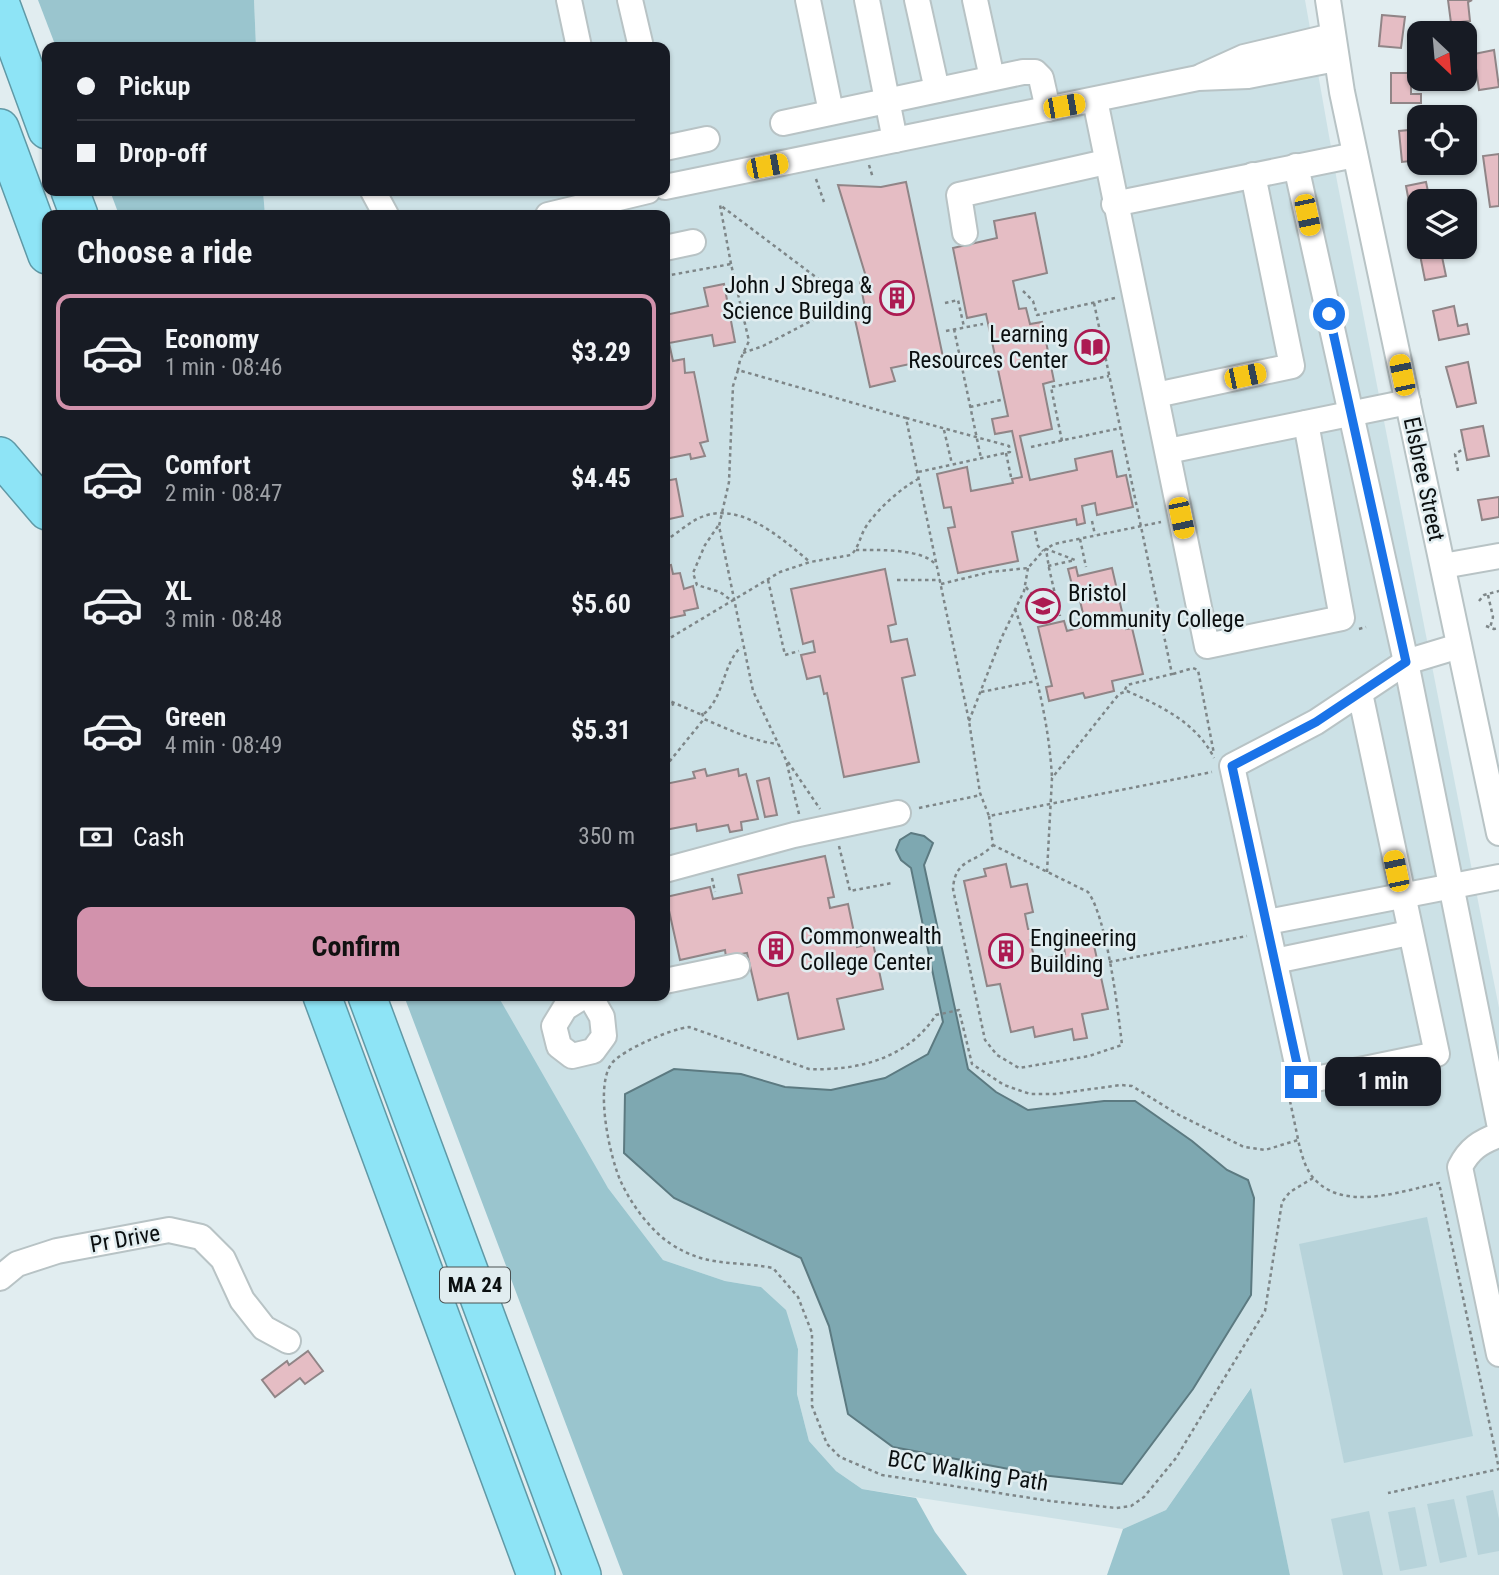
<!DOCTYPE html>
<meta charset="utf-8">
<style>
body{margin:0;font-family:"Roboto Condensed",sans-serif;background:#242831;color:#f1f3f6;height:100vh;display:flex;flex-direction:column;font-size:26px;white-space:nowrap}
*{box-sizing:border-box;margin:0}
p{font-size:23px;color:#9ea1a6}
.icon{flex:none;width:38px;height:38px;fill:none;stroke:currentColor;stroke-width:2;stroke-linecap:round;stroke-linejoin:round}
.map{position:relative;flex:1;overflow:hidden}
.drawer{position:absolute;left:42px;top:210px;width:628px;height:791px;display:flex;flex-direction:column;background:#171b24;border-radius:14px;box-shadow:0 2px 5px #0004}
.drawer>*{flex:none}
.guide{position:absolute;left:42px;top:42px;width:628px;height:154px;border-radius:14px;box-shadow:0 2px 5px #0004;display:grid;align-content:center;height:154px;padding:0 35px;background:#171b24}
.needle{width:46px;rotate:154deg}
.fabs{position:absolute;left:1407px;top:21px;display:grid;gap:14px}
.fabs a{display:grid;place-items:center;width:70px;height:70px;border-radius:14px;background:#171b24;box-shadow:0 2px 5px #0004;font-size:35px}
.end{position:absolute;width:32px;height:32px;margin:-16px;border:9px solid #1a73e8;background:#fff;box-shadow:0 0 0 4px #fff}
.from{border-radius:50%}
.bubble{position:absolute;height:49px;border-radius:14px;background:#171b24;box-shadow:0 2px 5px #0004;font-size:23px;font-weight:700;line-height:49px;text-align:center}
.car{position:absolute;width:21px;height:42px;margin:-21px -10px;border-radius:9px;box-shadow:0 0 5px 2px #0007;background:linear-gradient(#f5c518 24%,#345 0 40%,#f5c518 0 76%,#345 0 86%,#f5c518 0)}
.guide b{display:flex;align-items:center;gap:24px;height:66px;font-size:26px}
.guide b+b{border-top:2px solid #363941}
.guide i{width:18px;height:18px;background:#f1f3f6}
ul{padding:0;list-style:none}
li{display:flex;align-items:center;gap:21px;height:116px;margin:0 14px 10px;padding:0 21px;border:4px solid transparent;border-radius:14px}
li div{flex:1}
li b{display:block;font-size:26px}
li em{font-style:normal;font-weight:700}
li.selected{border-color:#d292ac}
li>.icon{width:63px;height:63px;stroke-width:1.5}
h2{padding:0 35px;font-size:32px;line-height:84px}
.pay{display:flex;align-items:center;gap:18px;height:77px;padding:0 35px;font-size:26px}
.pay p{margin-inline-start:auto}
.cta{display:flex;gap:14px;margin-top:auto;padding:14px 35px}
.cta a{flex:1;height:80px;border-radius:14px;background:#d292ac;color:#111;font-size:28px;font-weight:700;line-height:80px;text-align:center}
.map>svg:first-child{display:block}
</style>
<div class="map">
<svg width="1499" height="1575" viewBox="0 0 1499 1575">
<rect width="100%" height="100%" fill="#e1edf0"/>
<polygon fill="#cce1e6" points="254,0 1305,0 1337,181 1499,1008 1499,1575 1290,1575 1250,1389 1166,1510 1123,1529 862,1489 836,1471 809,1441 797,1394 798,1348 761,1287 725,1281 663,1260 582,1154 498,996 665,996 665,215 265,215 263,191 665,191 665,47 256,47"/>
<g fill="#b7d3da">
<polygon points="1427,1217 1473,1436 1344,1463 1299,1244"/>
<polygon points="1493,1490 1499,1519 1499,1551 1478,1555 1466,1496"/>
<polygon points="1454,1499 1467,1557 1440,1563 1427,1504"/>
<polygon points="1415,1507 1427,1566 1400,1571 1388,1512"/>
<polygon points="1369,1511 1383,1575 1343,1575 1331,1519"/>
</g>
<g fill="#9ac5ce">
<polygon points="38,0 254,0 256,47 56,47"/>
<polygon points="110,191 263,191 265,215 119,215"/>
<polygon points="404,996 498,996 608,1188 663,1260 725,1281 761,1287 786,1310 798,1349 797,1394 809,1441 836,1471 862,1489 916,1498 935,1532 967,1575 623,1575"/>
<polygon points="1251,1388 1290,1575 1107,1575 1123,1529 1166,1510"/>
</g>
<polygon fill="#7ea8b1" stroke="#5c7a81" stroke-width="2" points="911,833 924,836 933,843 924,865 968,1069 996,1092 1028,1110 1104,1101 1135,1101 1192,1141 1227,1170 1248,1180 1254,1198 1251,1295 1193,1389 1122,1484 1041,1475 893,1447 848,1414 829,1326 801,1258 674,1198 624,1153 625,1094 674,1069 741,1074 785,1087 831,1090 885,1078 928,1054 943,1022 911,868 901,860 896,850 900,840"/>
<g fill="#e5bdc4" stroke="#908587" stroke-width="2">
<polygon points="1448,0 1472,0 1468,2 1470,21 1451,23"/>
<polygon points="1382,15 1405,17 1401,48 1379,46"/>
<polygon points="1408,44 1419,44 1419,59 1408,60"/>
<polygon points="1494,50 1499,87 1479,90 1474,54"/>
<polygon points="1391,73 1411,73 1411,94 1421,94 1421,103 1391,103"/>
<polygon points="1419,129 1419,160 1402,162 1399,131"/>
<polygon points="1499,154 1499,206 1490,207 1483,156"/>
<polygon points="906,182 943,357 891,368 895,381 870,387 854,315 866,313 860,282 867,280 838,185 881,187"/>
<polygon points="1426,182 1430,201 1419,201 1418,227 1415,217 1412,218 1406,186"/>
<polygon points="1035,213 1047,273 1013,281 1019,309 1026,308 1030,324 1042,322 1054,381 1043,384 1052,429 1020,436 1030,480 1077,470 1075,459 1112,451 1117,477 1126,475 1133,507 1097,515 1095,503 1082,506 1085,523 1077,525 1076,519 1012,532 1018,561 958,573 948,528 955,527 951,507 944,508 937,474 967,467 971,491 1013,483 1012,479 1022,477 1012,431 995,434 992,419 1008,416 986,314 967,318 953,248 997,238 994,221"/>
<polygon points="1440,247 1446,276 1425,280 1419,250"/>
<polygon points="724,284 735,342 714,346 712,335 669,343 673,361 684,359 685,373 694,372 708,441 700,443 705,456 691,459 690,454 665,459 665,315 708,306 704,288"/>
<polygon points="1454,306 1458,326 1467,324 1469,334 1439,340 1433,311"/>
<polygon points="1468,362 1476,403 1457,407 1446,367"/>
<polygon points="1483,426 1489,456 1467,460 1461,430"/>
<polygon points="676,479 683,516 665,520 665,481"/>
<polygon points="1499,497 1499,517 1482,520 1478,500"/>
<polygon points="671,565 673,574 680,573 684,589 693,586 698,608 684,611 685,615 665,619 665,566"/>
<polygon points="1076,567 1078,576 1112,568 1126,629 1132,628 1143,674 1112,681 1114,691 1085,698 1083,693 1049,701 1046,687 1052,686 1038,627 1064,621 1067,631 1086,626 1076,584 1072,585 1068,569"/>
<polygon points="885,569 896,624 888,626 891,642 907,639 915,675 902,678 919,762 844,777 827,693 824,694 820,676 807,679 801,655 815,652 813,641 803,644 791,589"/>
<polygon points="705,769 707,776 738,769 739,776 746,774 758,819 741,822 742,830 730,832 728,825 697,831 696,824 665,830 665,784 695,778 693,772"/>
<polygon points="769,778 777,815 765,817 757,781"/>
<polygon points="825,856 834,897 828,898 830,908 848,904 857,947 873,943 883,989 837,999 844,1029 798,1039 788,993 758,1000 747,953 726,957 725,950 680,960 666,897 710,887 713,899 742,893 738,875"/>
<polygon points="1006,864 1011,887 1027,884 1033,912 1025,914 1028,929 1031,929 1034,939 1030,940 1035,961 1065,954 1064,947 1093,941 1108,1009 1082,1014 1087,1038 1074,1040 1072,1029 1035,1037 1033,1027 1011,1032 1000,984 987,986 964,881 986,876 984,869"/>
<polygon points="308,1351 323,1371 305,1384 300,1378 275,1397 262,1380 287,1361 289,1365"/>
</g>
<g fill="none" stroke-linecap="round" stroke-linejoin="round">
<g stroke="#b8c3c5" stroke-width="28">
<g id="minor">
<polyline points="569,0 579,47"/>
<polyline points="630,0 641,47"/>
<polyline points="808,0 831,112"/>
<polyline points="867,0 895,140"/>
<polyline points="917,0 937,90"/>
<polyline points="975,0 992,78"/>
<polyline points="1328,0 1342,92 1499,833"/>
<polyline points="1202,76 1244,57 1332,36"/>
<polyline points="1095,100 1207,646 1342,618 1306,423"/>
<polyline points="783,123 1023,72 1035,72 1041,78 1048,109"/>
<polyline points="665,148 707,139"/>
<polyline points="1296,166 1406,662 1499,1123"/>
<polyline points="665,187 1198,78 1248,76 1336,59"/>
<polyline points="373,191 386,215"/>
<polyline points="1114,204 1355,155"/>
<polyline points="548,215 648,191"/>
<polyline points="965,233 959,195 1106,162"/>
<polyline points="665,248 693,242"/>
<polyline points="1156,395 1292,366 1253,175"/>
<polyline points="1168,451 1408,402"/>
<polyline points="1443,566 1499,556"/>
<polyline points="1360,693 1437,1054 1301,1082 1232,766 1316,722 1406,662 1459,646"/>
<polyline points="665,870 794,835 898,813"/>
<polyline points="1267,922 1499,877"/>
<polyline points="1275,961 1409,933"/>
<polyline points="665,981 737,966"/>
<polyline points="584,996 565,1008 554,1026 559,1046 572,1056 593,1051 604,1036 602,1017 590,996"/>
<path d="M1499,1135C1480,1142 1469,1149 1460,1167L1499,1354"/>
<polyline points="0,1278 17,1264 57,1251 169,1230 201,1237 223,1259 242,1300 264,1328 288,1341"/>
</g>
</g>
<g stroke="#6099a6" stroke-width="40">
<g id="highway">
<polyline points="0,2 47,130"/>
<polyline points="0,128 47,255"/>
<polyline points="70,191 79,215"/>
<polyline points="0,456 47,511"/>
<polyline points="322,996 536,1575"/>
<polyline points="367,996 582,1575"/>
</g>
</g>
<g stroke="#7e8688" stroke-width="2.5" stroke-dasharray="3.5 3.5" stroke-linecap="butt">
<polyline points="869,165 873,178"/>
<polyline points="816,179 824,202"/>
<polyline points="731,264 720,205 837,293"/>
<polyline points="665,276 731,264 749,341 740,360 738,370"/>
<polyline points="1023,291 1033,301 1037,315 1115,298"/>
<polyline points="945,303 958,300 964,327"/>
<polyline points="1094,303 1172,674 1127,685 1124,692"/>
<polyline points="954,329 981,458"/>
<polyline points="946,331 983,324"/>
<polyline points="743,353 763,346 838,307"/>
<polyline points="970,407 1001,400"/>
<polyline points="906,418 1009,446 1010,452 918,472"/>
<polyline points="944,430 952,464"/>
<polyline points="1062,441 1051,387 1109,376"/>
<polyline points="1031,447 1121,428"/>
<polyline points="1006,453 1011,477"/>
<polyline points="1458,471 1455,454 1465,448"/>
<polyline points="1092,521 1095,535"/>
<polyline points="718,526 705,545 693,573 697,585 720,592 732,601"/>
<polyline points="1035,531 1038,546 1043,551"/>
<polyline points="1080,539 1086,567"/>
<path d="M665,541C676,534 686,525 697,519C738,498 781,538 810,562"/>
<path d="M856,550C876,550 923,548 936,565"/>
<polyline points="1048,566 1075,560 1046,549 1049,568 1060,616"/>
<polyline points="768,580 785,655 799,651"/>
<polyline points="897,580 940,580"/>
<polyline points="941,584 990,572 1028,568 1043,551 1054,544 1161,522"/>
<path d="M1026,587C1034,599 1048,604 1054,617"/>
<polyline points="1488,595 1493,617 1490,628"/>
<polyline points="1479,601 1484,595 1499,591"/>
<path d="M1015,609C1034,662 1049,721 1052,778"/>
<polyline points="1486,626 1494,629 1499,628"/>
<polyline points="1359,629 1366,627"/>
<path d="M665,641L780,572L810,562L851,555C860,546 860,535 867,525C879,508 900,489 918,479"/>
<polyline points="1173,674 1193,668 1198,670 1214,754"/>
<polyline points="981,692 1036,681"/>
<path d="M665,699L700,714L705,713C724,696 723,664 741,647"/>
<polyline points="665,707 674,704"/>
<path d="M702,713L704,719C728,729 752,741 778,744"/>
<polyline points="969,721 1001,639 1024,591 1028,568"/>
<polyline points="788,762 820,809"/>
<polyline points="665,767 704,719"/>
<polyline points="919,808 981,795"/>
<polyline points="799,814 786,760 753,691 719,526 729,482 733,386 738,370 906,418 969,721 980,793 989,816 1212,772"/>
<path d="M989,816L993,845C976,864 955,857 953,889L985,1040L997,1055L1019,1068L1089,1056L1122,1045C1118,1010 1107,918 1088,892L993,845"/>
<polyline points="839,846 850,891 892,883"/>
<path d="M1047,872L1052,778L1119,694L1127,691C1161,706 1197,723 1214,758"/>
<polyline points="712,878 715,892"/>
<polyline points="1109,962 1247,936"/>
<polyline points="1290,1101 1298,1139"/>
<path d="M1313,1178L1290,1192L1282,1202L1265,1311L1176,1458L1144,1497L1131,1506L1116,1508L1050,1501L882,1475L840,1457L827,1444L812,1406V1333L798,1297L773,1268C732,1260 708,1268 671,1244C651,1231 631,1204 621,1182C610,1158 594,1086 612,1063C624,1049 671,1029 689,1027L809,1069C859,1071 908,1058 936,1015L959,1010L972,1064L1004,1085L1030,1094H1055L1121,1085L1132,1086L1179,1115L1244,1147L1265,1150L1298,1140C1301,1152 1304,1165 1311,1175C1340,1214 1402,1191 1439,1183L1499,1469L1388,1493"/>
</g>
<use href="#minor" stroke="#fff" stroke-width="24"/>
<use href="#highway" stroke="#8ee4f6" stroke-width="37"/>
</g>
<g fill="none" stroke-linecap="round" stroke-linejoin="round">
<polyline stroke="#1a73e8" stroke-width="9" points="1301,1082 1232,766 1316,722 1406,662 1329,314"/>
</g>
<defs>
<g id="building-ring" transform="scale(1.75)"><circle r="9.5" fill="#e1edf0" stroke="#ac1b52" stroke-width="1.5"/><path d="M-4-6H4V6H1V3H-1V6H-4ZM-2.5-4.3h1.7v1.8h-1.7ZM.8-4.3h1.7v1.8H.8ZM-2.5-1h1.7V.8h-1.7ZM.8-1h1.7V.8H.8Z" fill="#ac1b52"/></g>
<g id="library-ring" transform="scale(1.75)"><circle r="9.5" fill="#e1edf0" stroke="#ac1b52" stroke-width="1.5"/><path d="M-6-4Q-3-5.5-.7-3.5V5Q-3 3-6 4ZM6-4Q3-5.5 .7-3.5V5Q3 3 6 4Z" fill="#ac1b52"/></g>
<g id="university-ring" transform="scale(1.75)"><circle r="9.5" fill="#e1edf0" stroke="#ac1b52" stroke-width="1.5"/><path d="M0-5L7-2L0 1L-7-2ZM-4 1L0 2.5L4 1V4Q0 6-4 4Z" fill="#ac1b52"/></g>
</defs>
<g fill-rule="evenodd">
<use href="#building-ring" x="897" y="298"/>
<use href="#library-ring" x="1092" y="347"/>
<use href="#university-ring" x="1043" y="606"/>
<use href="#building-ring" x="776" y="949"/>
<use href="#building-ring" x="1006" y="951"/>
</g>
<g text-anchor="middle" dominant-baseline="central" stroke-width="5" stroke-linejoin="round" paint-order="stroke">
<rect fill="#e1edf0" stroke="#4b5253" stroke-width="2" x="440" y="1267.5" width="70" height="35" rx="5"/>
<g font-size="21" font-weight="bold" fill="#0b0f10">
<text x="475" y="1285">MA 24</text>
</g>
<g font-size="23" fill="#0b0f10" stroke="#e1edf0" text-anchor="start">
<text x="872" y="285" text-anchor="end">John J Sbrega &amp;<tspan x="872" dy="26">Science Building</tspan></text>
<text x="1068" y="334" text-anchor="end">Learning<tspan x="1068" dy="26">Resources Center</tspan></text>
<text x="1068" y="593">Bristol<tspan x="1068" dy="26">Community College</tspan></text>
<text x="800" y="936">Commonwealth<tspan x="800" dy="26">College Center</tspan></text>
<text x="1030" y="938">Engineering<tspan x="1030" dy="26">Building</tspan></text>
</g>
<g font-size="23" fill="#0b0f10" stroke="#e1edf0">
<text transform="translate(1424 479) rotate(78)">Elsbree Street</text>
<text transform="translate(125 1239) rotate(-10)">Pr Drive</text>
<text transform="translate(968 1471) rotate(9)">BCC Walking Path</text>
</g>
</g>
</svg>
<div class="fabs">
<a><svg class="needle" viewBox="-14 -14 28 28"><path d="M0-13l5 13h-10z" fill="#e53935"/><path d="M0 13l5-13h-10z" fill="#9ea1a6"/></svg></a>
<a><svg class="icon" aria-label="locate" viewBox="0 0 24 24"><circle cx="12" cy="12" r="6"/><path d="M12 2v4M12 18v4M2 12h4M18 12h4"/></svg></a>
<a><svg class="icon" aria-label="layers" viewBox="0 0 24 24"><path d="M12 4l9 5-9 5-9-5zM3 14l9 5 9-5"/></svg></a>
</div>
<i class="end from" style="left:1329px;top:314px"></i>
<i class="end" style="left:1301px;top:1082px"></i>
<div class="bubble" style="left:1325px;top:1057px;width:116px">1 min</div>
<i class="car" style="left:1064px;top:106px;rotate:80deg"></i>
<i class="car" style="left:767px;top:166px;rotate:79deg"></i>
<i class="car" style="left:1307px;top:215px;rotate:168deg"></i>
<i class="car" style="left:1402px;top:375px;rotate:348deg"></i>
<i class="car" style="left:1245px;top:376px;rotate:78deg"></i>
<i class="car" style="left:1181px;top:518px;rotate:168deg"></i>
<i class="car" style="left:1396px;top:871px;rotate:348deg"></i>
<div class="guide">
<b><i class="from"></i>Pickup</b>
<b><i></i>Drop-off</b>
</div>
<section class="drawer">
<h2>Choose a ride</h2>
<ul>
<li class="selected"><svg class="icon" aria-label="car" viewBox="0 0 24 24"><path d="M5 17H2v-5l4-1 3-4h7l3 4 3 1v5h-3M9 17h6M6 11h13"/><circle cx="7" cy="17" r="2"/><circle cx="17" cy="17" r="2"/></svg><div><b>Economy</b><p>1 min · 08:46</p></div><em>$3.29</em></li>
<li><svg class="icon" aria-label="car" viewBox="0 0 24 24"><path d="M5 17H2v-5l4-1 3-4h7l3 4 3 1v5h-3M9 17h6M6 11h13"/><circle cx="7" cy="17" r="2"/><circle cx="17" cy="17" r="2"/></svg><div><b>Comfort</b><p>2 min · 08:47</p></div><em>$4.45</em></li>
<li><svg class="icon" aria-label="car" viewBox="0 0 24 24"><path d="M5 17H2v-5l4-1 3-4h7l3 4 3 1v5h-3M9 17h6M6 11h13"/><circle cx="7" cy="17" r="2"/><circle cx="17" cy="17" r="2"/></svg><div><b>XL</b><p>3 min · 08:48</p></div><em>$5.60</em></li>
<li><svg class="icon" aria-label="car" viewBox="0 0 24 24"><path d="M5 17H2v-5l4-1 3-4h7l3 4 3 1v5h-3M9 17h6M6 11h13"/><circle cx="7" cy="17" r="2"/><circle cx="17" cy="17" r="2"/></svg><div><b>Green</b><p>4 min · 08:49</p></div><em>$5.31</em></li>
</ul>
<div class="pay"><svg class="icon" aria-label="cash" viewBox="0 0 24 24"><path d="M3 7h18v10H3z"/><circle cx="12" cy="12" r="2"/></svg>Cash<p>350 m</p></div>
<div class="cta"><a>Confirm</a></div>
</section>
</div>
